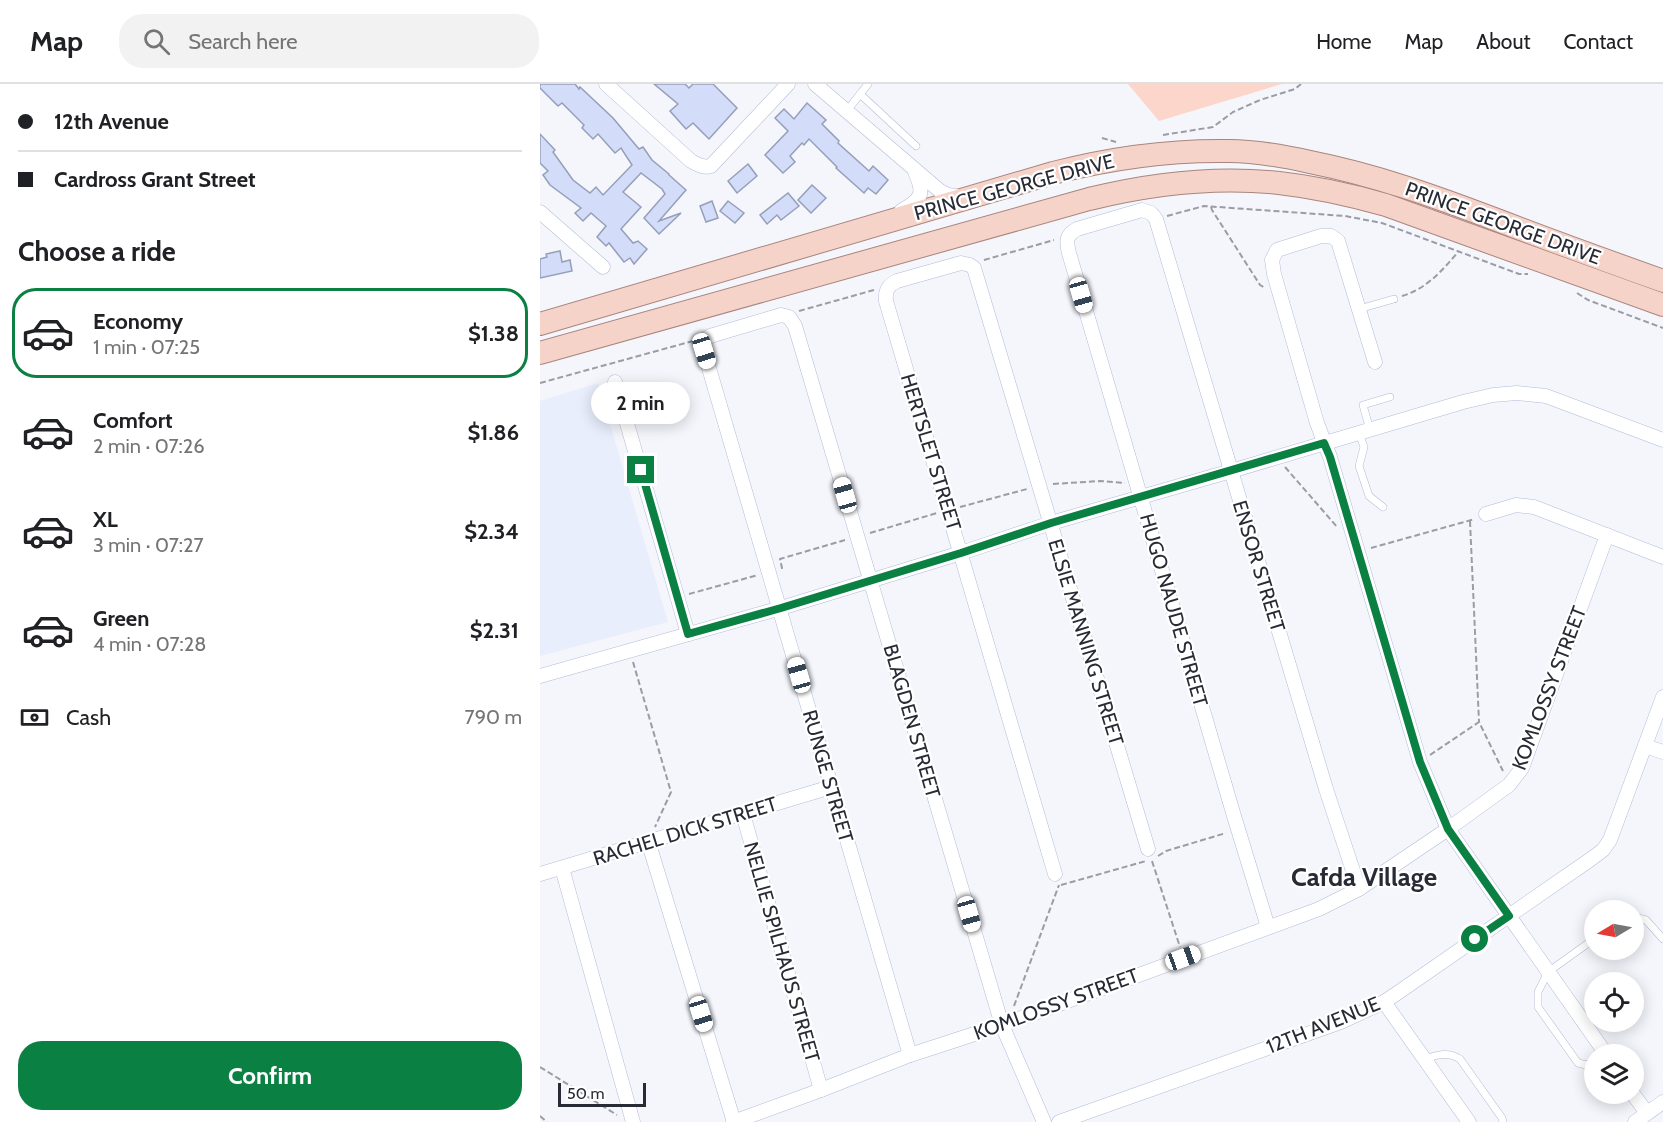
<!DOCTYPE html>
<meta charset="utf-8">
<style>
body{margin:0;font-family:Cabin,sans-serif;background:#f2f2f2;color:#202124;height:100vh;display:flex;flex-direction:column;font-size:22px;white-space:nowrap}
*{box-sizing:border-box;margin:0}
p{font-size:20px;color:#757577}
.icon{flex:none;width:33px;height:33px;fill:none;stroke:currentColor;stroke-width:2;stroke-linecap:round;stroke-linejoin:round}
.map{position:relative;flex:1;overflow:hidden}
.details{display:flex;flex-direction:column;background:#fff;width:540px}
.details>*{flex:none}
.hud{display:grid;align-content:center;height:132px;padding:0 18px;background:#fff}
.needle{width:39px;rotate:260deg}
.buttons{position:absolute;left:1044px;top:816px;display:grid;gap:12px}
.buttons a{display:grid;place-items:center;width:60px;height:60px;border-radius:50%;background:#fff;box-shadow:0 3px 15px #0003;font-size:30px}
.scale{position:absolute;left:18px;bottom:15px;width:88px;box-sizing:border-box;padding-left:6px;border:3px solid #272b36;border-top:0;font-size:16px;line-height:21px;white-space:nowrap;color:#272b36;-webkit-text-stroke:4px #fff;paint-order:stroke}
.end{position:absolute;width:27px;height:27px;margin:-14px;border:8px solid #0b8043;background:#fff;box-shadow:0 0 0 3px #fff}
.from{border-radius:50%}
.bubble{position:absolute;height:42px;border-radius:21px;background:#fff;box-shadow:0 3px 15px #0003;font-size:20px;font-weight:700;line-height:42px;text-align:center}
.car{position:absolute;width:18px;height:36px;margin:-18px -9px;border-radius:8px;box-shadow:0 0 4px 2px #0007;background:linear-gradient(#fff 24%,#345 0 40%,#fff 0 76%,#345 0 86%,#fff 0)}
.hud b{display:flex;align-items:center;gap:21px;height:57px;font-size:22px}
.hud b+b{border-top:2px solid #e0e0e0}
.hud i{width:15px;height:15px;background:#202124}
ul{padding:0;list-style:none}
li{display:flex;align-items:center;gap:18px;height:90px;margin:0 12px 9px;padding:0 6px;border:3px solid transparent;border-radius:24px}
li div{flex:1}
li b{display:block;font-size:22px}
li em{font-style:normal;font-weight:700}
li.on{border-color:#0b8043}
li>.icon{width:54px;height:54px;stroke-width:1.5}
h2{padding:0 18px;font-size:27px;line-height:72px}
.pay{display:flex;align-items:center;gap:15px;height:66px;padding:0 18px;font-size:22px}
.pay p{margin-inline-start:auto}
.cta{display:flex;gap:12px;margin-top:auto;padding:12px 18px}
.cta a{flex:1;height:69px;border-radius:24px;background:#0b8043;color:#fff;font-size:24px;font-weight:700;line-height:69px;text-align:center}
header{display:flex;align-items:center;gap:36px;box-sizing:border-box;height:84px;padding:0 30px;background:#fff;border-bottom:2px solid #e0e0e0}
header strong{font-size:28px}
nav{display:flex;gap:33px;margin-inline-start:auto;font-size:21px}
.search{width:420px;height:54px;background:#f2f2f2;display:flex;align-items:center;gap:15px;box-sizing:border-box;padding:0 21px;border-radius:24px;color:#757577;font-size:22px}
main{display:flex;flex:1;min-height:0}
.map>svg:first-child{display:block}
</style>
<header>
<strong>Map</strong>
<div class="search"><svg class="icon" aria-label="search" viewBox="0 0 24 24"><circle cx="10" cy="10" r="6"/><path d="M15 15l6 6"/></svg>Search here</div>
<nav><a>Home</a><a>Map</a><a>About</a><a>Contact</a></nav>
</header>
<main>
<section class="details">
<div class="hud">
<b><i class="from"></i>12th Avenue</b>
<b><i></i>Cardross Grant Street</b>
</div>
<h2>Choose a ride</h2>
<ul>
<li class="on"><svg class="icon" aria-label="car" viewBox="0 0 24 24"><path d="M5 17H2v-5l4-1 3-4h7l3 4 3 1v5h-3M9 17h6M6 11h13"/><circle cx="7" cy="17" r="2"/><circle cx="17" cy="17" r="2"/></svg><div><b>Economy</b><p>1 min · 07:25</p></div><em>$1.38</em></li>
<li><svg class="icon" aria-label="car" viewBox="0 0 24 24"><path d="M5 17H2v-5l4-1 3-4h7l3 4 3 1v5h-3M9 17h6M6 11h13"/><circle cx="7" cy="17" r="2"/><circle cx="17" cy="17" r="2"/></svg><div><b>Comfort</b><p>2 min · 07:26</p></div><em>$1.86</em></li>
<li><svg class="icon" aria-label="car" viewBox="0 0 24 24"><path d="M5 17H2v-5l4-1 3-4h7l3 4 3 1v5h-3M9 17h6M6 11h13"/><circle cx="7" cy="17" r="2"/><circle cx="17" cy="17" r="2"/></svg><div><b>XL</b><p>3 min · 07:27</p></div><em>$2.34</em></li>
<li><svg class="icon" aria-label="car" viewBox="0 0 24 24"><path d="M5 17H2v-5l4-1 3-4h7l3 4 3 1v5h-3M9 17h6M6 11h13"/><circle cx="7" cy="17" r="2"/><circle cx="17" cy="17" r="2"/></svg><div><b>Green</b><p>4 min · 07:28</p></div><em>$2.31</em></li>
</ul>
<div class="pay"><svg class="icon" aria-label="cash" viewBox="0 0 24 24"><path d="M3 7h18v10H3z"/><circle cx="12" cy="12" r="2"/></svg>Cash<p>790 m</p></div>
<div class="cta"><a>Confirm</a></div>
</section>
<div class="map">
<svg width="1123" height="1038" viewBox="0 0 1123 1038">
<rect width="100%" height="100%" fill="#f4f6fc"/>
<polygon fill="#e9eefc" points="58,299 128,538 0,572 0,317"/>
<polygon fill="#fcd6ca" points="588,0 742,0 619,37"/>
<g fill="#d3dcf8" stroke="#969fb9" stroke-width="1.5">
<polygon points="0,0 35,0 39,5 40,3 73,34 99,65 103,63 112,76 129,90 129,91 146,106 119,137 141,129 119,150 104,134 125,110 122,105 101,89 83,108 101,123 81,145 93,159 98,157 107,165 94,180 90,174 84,178 69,159 66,162 57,153 66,142 51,129 43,137 35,129 41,124 10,101 3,91 8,87 0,79 0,50 15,66 13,68 33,96 50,109 56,103 63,111 92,81 81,64 75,69 58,50 53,55 42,44 44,41 22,19 18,22 0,4"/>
<polygon points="114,0 145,0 149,4 153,0 173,0 197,24 169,55 153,39 146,45 130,27 138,20"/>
<polygon points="267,19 286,36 282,40 299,57 298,59 329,87 333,82 348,96 336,110 328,104 324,109 296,84 297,83 269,55 264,61 262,59 250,72 255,78 243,89 225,71 248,47 235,34 244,25 254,35"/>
<polygon points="208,80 217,92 197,109 188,97"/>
<polygon points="272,101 286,114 271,129 258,116"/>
<polygon points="248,109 259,122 241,136 237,131 227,140 220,131"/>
<polygon points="172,117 178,134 166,138 160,122"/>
<polygon points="188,117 204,129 195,139 180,127"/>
<polygon points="20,167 22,178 30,176 32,187 0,194 0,175 7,173 6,170"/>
</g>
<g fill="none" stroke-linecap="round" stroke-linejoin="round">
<g stroke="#b2bbd7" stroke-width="8">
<g id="lane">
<polyline points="320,10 376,62"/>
<polyline points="306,28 328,0"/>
<polyline points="819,225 854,215"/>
<polyline points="830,346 823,321 850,313"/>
<polyline points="819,349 824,363 819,382 829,412 843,423"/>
<polyline points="1094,833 1106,836 1123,855"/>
<polyline points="1054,855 1008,888 998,908 998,923 1038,979 1046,981 1054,979"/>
<path d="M884,975C897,971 908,967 920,975L962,1034L963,1038"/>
</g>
</g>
<g stroke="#b2bbd7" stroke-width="15">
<g id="street">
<path d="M66,0L151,77C158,81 164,84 171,82L248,0"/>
<polyline points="275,0 400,107 408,111 421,113"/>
<path d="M361,127C382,115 385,110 375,88"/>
<polyline points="0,128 63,183"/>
<polyline points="835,278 798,157 791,152 781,152 737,166 732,176 734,190 777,339 790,373 880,678 908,745 1066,970"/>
<polyline points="75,298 148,550"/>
<polyline points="946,430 976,421 994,423 1123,473"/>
<polyline points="0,592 241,524 421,469 511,439 691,387 923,318 953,311 977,309 1006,312 1123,356"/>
<polyline points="1105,662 1123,668"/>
<polyline points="203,730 281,1006"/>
<polyline points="108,757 194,1038"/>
<polyline points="22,784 93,1038"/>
<polyline points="0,790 291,703"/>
<path d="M515,790L346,217C345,207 348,201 357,197L421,179L430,181L434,184L608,765"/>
<path d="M728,843L694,732L529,169C526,157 526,151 537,145L602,126L611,129L616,135L786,705L819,805"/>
<polyline points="844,918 929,1038"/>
<polyline points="370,971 164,267 165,256 170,252 241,231 249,233 255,242 462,941 504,1038"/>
<polyline points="1093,1010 1107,1029"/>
<polyline points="193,1038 281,1006 370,971 462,941 779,825 819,805 908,745 969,701 982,684 1067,451"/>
<polyline points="519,1038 801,938 844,918 856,910 1051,775 1063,766 1070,756 1123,613"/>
<polyline points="1095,1038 1123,1018"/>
</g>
</g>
<g stroke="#a8857e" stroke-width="24">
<g id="primary">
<path d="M0,240L513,89C571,74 629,66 689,67C716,67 743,72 770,78C835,91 894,112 957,136C1012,157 1067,177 1123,197"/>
<path d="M0,269L549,115C610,100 675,92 739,99C775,103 811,111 846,121L1123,221"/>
</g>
</g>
<g stroke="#9a9da5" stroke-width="2" stroke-dasharray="6 3" stroke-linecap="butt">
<polyline points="623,51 673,43 693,28 720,16 755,5 761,0"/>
<polyline points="562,54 576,58"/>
<polyline points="671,123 672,126 720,201 725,204"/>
<polyline points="627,132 664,122 805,132 842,139 979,190 988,190"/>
<polyline points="444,176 514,156"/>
<polyline points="1037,209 1048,216 1123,244"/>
<path d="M862,212C886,205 902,187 918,168"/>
<polyline points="259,227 334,206"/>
<polyline points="0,299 153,257"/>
<polyline points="745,383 798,444"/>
<polyline points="513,400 560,397 585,399"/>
<polyline points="420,423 487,405"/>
<polyline points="930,437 939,638"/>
<polyline points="330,449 397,429"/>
<polyline points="831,464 935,435"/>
<polyline points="241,484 242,484 240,475 305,456"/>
<polyline points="149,510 218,491"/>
<polyline points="93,578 131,708 115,743"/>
<polyline points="890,671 939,638 963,687"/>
<polyline points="618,772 626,767 686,749"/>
<polyline points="612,777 640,863"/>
<polyline points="521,801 606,777"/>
<polyline points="474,922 519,801"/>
<polyline points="0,983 77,1031"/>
<polyline points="0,1032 7,1038"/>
</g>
<use href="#lane" stroke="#fff" stroke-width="7"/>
<use href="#street" stroke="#fff" stroke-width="14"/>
<use href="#primary" stroke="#f5d3c9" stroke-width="22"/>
</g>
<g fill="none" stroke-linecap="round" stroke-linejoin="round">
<polyline stroke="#0b8043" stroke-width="8" points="101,386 148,550 241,524 421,469 511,439 784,359 790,373 880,678 908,745 969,832 935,855"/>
</g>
<g text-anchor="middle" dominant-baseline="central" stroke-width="4.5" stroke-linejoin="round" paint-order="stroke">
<g font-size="20" fill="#272b36" stroke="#fff">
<text transform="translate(474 103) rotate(-15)">PRINCE GEORGE DRIVE</text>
<text transform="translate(963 139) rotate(20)">PRINCE GEORGE DRIVE</text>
<text transform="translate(391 368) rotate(73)">HERTSLET STREET</text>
<text transform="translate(719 482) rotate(73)">ENSOR STREET</text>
<text transform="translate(634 526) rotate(74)">HUGO NAUDE STREET</text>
<text transform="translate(546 558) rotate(73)">ELSIE MANNING STREET</text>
<text transform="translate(1009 604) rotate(-69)">KOMLOSSY STREET</text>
<text transform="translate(372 637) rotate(74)">BLAGDEN STREET</text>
<text transform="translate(288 692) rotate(74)">RUNGE STREET</text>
<text transform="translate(145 747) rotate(-17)">RACHEL DICK STREET</text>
<text transform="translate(242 868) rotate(74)">NELLIE SPILHAUS STREET</text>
<text transform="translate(516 920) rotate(-20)">KOMLOSSY STREET</text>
<text transform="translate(783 941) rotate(-22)">12TH AVENUE</text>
</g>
<g font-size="26" font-weight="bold" fill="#272b36" stroke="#fff">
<text x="824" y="793">Cafda Village</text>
</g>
</g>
</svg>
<div class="buttons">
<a><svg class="needle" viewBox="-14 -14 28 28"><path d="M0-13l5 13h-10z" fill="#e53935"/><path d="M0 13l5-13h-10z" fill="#757577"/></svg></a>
<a><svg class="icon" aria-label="locate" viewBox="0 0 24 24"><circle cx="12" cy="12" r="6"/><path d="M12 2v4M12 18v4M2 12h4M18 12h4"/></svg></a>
<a><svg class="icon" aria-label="layers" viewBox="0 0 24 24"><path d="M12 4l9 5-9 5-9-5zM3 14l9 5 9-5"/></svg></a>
</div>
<div class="scale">50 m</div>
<i class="end from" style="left:935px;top:855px"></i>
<i class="end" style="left:101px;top:386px"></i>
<div class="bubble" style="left:51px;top:298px;width:99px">2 min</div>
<i class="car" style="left:541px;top:211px;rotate:164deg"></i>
<i class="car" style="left:164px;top:267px;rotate:163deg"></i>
<i class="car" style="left:305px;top:411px;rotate:344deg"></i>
<i class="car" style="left:259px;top:591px;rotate:344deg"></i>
<i class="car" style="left:429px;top:830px;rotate:164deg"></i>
<i class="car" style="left:643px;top:874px;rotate:70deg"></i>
<i class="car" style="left:161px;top:930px;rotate:163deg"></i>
</div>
</main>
